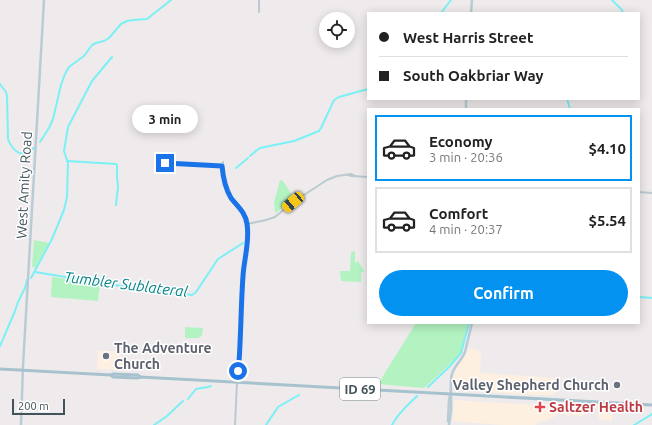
<!DOCTYPE html>
<meta charset="utf-8">
<style>
body{margin:0;font-family:Ubuntu,sans-serif;background:#f6f6f6;color:#222;height:100vh;display:flex;flex-direction:column;font-size:15px;white-space:nowrap}
*{box-sizing:border-box;margin:0}
p{font-size:13px;color:#767676}
.icon{flex:none;width:22px;height:22px;fill:none;stroke:currentColor;stroke-width:2;stroke-linecap:round;stroke-linejoin:round}
.map{position:relative;flex:1;overflow:hidden}
.side{position:absolute;left:367px;top:108px;width:273px;height:216px;display:flex;flex-direction:column;background:#fff;border-radius:0px;box-shadow:0 2px 10px #0003}
.side>*{flex:none}
.banner{position:absolute;left:367px;top:12px;width:273px;height:88px;border-radius:0px;box-shadow:0 2px 10px #0003;display:grid;align-content:center;height:88px;padding:0 12px;background:#fff}
.tools{position:absolute;left:319px;top:12px;display:grid;gap:8px}
.tools a{display:grid;place-items:center;width:36px;height:36px;border-radius:50%;background:#fff;box-shadow:0 2px 10px #0003;font-size:20px}
.scale{position:absolute;left:12px;bottom:10px;width:53px;box-sizing:border-box;padding-left:4px;border:2px solid #42535b;border-top:0;font-size:11px;line-height:14px;white-space:nowrap;color:#42535b;-webkit-text-stroke:3px #fff;paint-order:stroke}
.end{position:absolute;width:18px;height:18px;margin:-9px;border:5px solid #1a73e8;background:#fff;box-shadow:0 0 0 2px #fff}
.from{border-radius:50%}
.bubble{position:absolute;height:28px;border-radius:14px;background:#fff;box-shadow:0 2px 10px #0003;font-size:13px;font-weight:600;line-height:28px;text-align:center}
.car{position:absolute;width:12px;height:24px;margin:-12px -6px;border-radius:5px;box-shadow:0 0 3px 1px #0007;background:linear-gradient(#f5c518 24%,#345 0 40%,#f5c518 0 76%,#345 0 86%,#f5c518 0)}
.banner b{display:flex;align-items:center;gap:14px;height:38px;font-size:15px}
.banner b+b{border-top:1px solid #e0e0e0}
.banner i{width:10px;height:10px;background:#222}
ul{padding:7px 0 0;list-style:none}
li{display:flex;align-items:center;gap:12px;height:66px;margin:0 8px 6px;padding:0 4px;border:2px solid #e0e0e0;border-radius:0px}
li div{flex:1}
li b{display:block;font-size:15px}
li em{font-style:normal;font-weight:600}
li.selected{border-color:#0492f0}
li>.icon{width:36px;height:36px;stroke-width:1.5}
.cta{display:flex;gap:8px;margin-top:auto;padding:8px 12px}
.cta a{flex:1;height:46px;border-radius:24px;background:#0492f0;color:#fff;font-size:16px;font-weight:600;line-height:46px;text-align:center}
.map>svg:first-child{display:block}
</style>
<div class="map">
<svg width="652" height="425" viewBox="0 0 652 425">
<rect width="100%" height="100%" fill="#efebec"/>
<g fill="#fef0e0">
<polygon points="468,348 481,351 480,373 555,378 555,393 553,395 538,395 457,390 454,388 452,384 453,376 456,369 466,354"/>
<polygon points="98,351 121,351 121,370 97,369"/>
<polygon points="454,400 584,408 584,416 572,415 568,416 566,414 556,414 556,416 544,421 540,421 535,425 502,425 453,421"/>
<polygon points="599,406 613,406 612,421 599,420"/>
</g>
<g fill="#b3f3c1">
<polygon points="280,180 283,181 294,198 277,212 275,212 274,202"/>
<polygon points="34,240 49,243 35,268 32,266"/>
<polygon points="355,251 355,263 358,261 364,271 361,273 361,282 341,281 341,279 340,271 350,271 351,252"/>
<polygon points="52,277 100,283 98,301 51,297"/>
<polygon points="416,323 468,323 461,352 452,362 424,388 378,384"/>
<polygon points="185,327 203,328 202,335 199,338 185,338"/>
</g>
<g fill="none" stroke-linecap="round" stroke-linejoin="round">
<g stroke="#7bf0f5" stroke-width="2">
<polyline points="612,0 622,10 623,13"/>
<polyline points="441,13 451,0"/>
<path d="M0,84L6,92L7,96L8,139C11,147 19,158 28,152C30,151 32,149 34,148"/>
<polyline points="567,99 570,109"/>
<polyline points="40,142 49,128 53,119 61,85 65,74 69,67 84,56 92,45 96,43 104,41 109,38 121,24 127,21 133,20 147,19 171,0"/>
<polyline points="250,156 257,150 260,148 294,141 319,131 321,128 334,100 339,97 368,89"/>
<polyline points="67,161 116,164 117,165 117,177 118,187 116,205"/>
<polyline points="236,168 248,158"/>
<polyline points="35,272 121,286 192,295 196,292 218,259 243,243"/>
<polyline points="31,278 52,239 64,210 67,197 68,163 64,151 68,127 92,81 112,57"/>
<polyline points="639,297 652,298"/>
<polyline points="0,346 15,311 18,302 25,288 27,280"/>
<polyline points="428,387 450,366 461,353 469,323"/>
<polyline points="188,399 196,389 208,387 211,386"/>
<polyline points="154,425 167,416 183,401"/>
<polyline points="266,425 278,407 299,395"/>
<path d="M392,425C398,413 408,405 417,396"/>
<polyline points="634,425 652,414"/>
</g>
<g stroke="#bacad0" stroke-width="2">
<polyline points="259,12 259,0"/>
<polyline points="223,162 224,181 227,189 232,199 243,213 247,220 248,226 246,256 243,277 239,362 237,382 235,425"/>
<polyline points="165,163 222,166"/>
<path d="M348,175C352,177 362,176 368,177"/>
<polyline points="639,192 652,193"/>
<polyline points="247,224 266,220 275,217 293,202 327,180 337,176 351,174 355,176"/>
</g>
<g stroke="#b9ccd6" stroke-width="2.5">
<polyline points="471,13 472,0"/>
<polyline points="466,109 466,99"/>
<polyline points="449,422 448,421 449,399 450,396"/>
<polyline points="21,425 23,366 44,0"/>
<path d="M449,425C450,417 452,408 451,400C451,392 450,382 452,374C454,366 462,360 465,352L472,323"/>
</g>
<g stroke="#a7c2cf" stroke-width="3">
<polyline points="0,369 111,375 113,374 138,375 140,377"/>
<polyline points="111,375 113,377 138,378 140,377 652,405"/>
</g>
</g>
<g fill="none" stroke-linecap="round" stroke-linejoin="round">
<path stroke="#1a73e8" stroke-width="5" d="M165,163L222,166C223,177 225,188 231,198C237,206 246,213 247,224C250,241 244,259 243,276C241,304 241,333 239,362L238,371"/>
</g>
<g fill="#6b7280" stroke="#fff" stroke-width="1.5">
<circle cx="106" cy="356" r="4"/>
<circle cx="617" cy="385" r="4"/>
</g>
<path fill="#e0444e" stroke="#fff" stroke-width="1.5" d="M538 401h4v4h4v4h-4v4h-4v-4h-4v-4h4z"/>
<g text-anchor="middle" dominant-baseline="central" stroke-width="3" stroke-linejoin="round" paint-order="stroke">
<rect fill="#fff" stroke="#7b878c" stroke-width="1" x="340" y="378" width="40" height="22" rx="3"/>
<g font-size="13" font-weight="bold" fill="#42535b">
<text x="360" y="389">ID 69</text>
</g>
<g font-size="14" fill="#42535b" stroke="#fff">
<text transform="translate(24 185) rotate(-87)">West Amity Road</text>
</g>
<g font-size="14" font-weight="bold" fill="#5b616d" stroke="#fff" text-anchor="start">
<text x="114" y="348">The Adventure<tspan x="114" dy="16">Church</tspan></text>
<text x="609" y="385" text-anchor="end">Valley Shepherd Church</text>
</g>
<g font-size="14" font-weight="bold" fill="#be3a42" stroke="#fff" text-anchor="start">
<text x="549" y="407">Saltzer Health</text>
</g>
<g font-size="15" font-style="italic" fill="#048288" stroke="#fff">
<text transform="translate(126 284) rotate(7)">Tumbler Sublateral</text>
</g>
</g>
</svg>
<div class="tools">
<a><svg class="icon" aria-label="locate" viewBox="0 0 24 24"><circle cx="12" cy="12" r="6"/><path d="M12 2v4M12 18v4M2 12h4M18 12h4"/></svg></a>
</div>
<div class="scale">200 m</div>
<i class="end from" style="left:238px;top:371px"></i>
<i class="end" style="left:165px;top:163px"></i>
<div class="bubble" style="left:132px;top:105px;width:66px">3 min</div>
<i class="car" style="left:293px;top:202px;rotate:230deg"></i>
<div class="banner">
<b><i class="from"></i>West Harris Street</b>
<b><i></i>South Oakbriar Way</b>
</div>
<section class="side">
<ul>
<li class="selected"><svg class="icon" aria-label="car" viewBox="0 0 24 24"><path d="M5 17H2v-5l4-1 3-4h7l3 4 3 1v5h-3M9 17h6M6 11h13"/><circle cx="7" cy="17" r="2"/><circle cx="17" cy="17" r="2"/></svg><div><b>Economy</b><p>3 min · 20:36</p></div><em>$4.10</em></li>
<li><svg class="icon" aria-label="car" viewBox="0 0 24 24"><path d="M5 17H2v-5l4-1 3-4h7l3 4 3 1v5h-3M9 17h6M6 11h13"/><circle cx="7" cy="17" r="2"/><circle cx="17" cy="17" r="2"/></svg><div><b>Comfort</b><p>4 min · 20:37</p></div><em>$5.54</em></li>
</ul>
<div class="cta"><a>Confirm</a></div>
</section>
</div>
